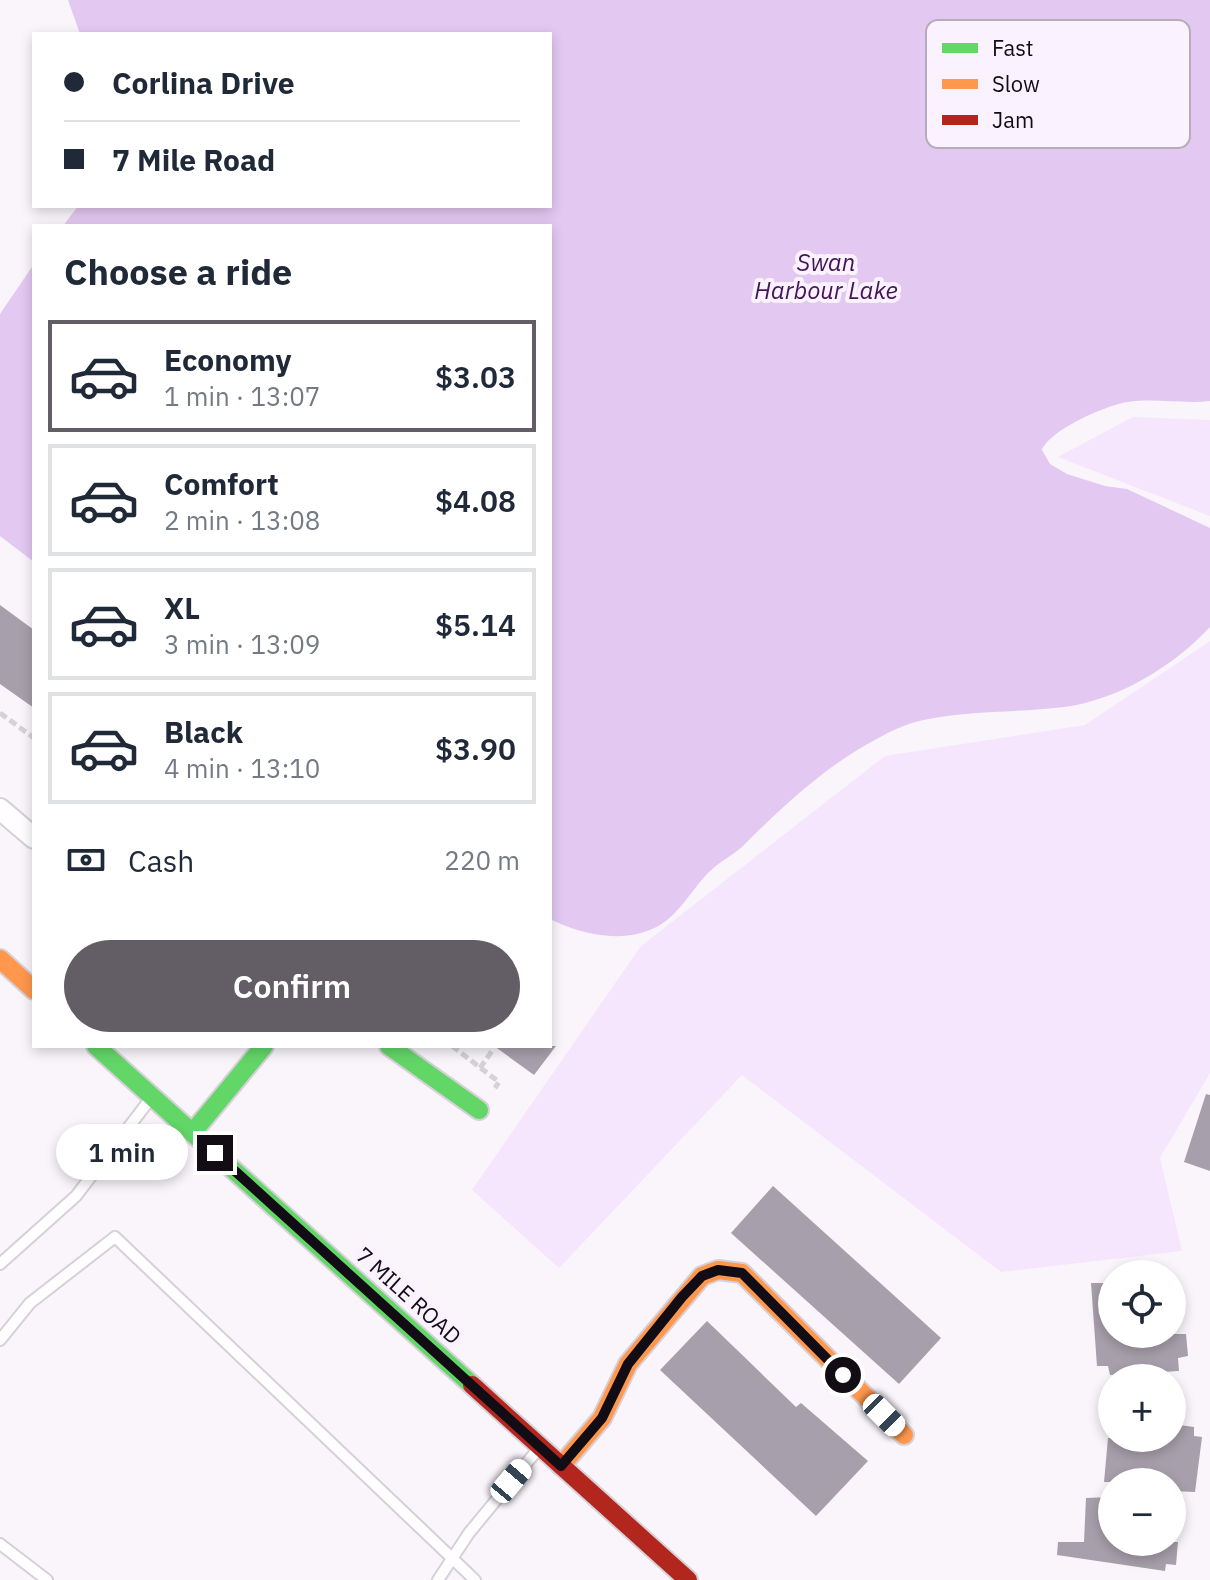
<!DOCTYPE html>
<meta charset="utf-8">
<style>
body{margin:0;font-family:"IBM Plex Sans",sans-serif;background:#f6f6f7;color:#1f2937;height:100vh;display:flex;flex-direction:column;font-size:30px;white-space:nowrap}
*{box-sizing:border-box;margin:0}
p{font-size:26px;color:#747a83}
.icon{flex:none;width:44px;height:44px;fill:none;stroke:currentColor;stroke-width:2;stroke-linecap:round;stroke-linejoin:round}
.map{position:relative;flex:1;overflow:hidden}
.sheet{position:absolute;left:32px;top:224px;width:520px;height:824px;display:flex;flex-direction:column;background:#fff;border-radius:0px;box-shadow:0 4px 12px #0003}
.sheet>*{flex:none}
.guide{position:absolute;left:32px;top:32px;width:520px;height:176px;border-radius:0px;box-shadow:0 4px 12px #0003;display:grid;align-content:center;height:176px;padding:0 32px;background:#fff}
.buttons{position:absolute;left:1098px;top:1260px;display:grid;gap:16px}
.buttons a{display:grid;place-items:center;width:88px;height:88px;border-radius:50%;background:#fff;box-shadow:0 4px 12px #0003;font-size:40px}
.end{position:absolute;width:36px;height:36px;margin:-18px;border:10px solid #120c15;background:#fff;box-shadow:0 0 0 4px #fff}
.from{border-radius:50%}
.bubble{position:absolute;height:56px;border-radius:28px;background:#fff;box-shadow:0 4px 12px #0003;font-size:26px;font-weight:600;line-height:56px;text-align:center}
.car{position:absolute;width:24px;height:48px;margin:-24px -12px;border-radius:10px;box-shadow:0 0 6px 2px #0007;background:linear-gradient(#fff 24%,#345 0 40%,#fff 0 76%,#345 0 86%,#fff 0)}
.guide b{display:flex;align-items:center;gap:28px;height:76px;font-size:30px}
.guide b+b{border-top:2px solid #e0e1e3}
.guide i{width:20px;height:20px;background:#1f2937}
ul{padding:0;list-style:none}
li{display:flex;align-items:center;gap:24px;height:112px;margin:0 16px 12px;padding:0 16px;border:4px solid #e0e1e3;border-radius:0px}
li div{flex:1}
li b{display:block;font-size:30px}
li em{font-style:normal;font-weight:600}
li.on{border-color:#635e66}
li>.icon{width:72px;height:72px;stroke-width:1.5}
h2{padding:0 32px;font-size:36px;line-height:96px}
.pay{display:flex;align-items:center;gap:20px;height:88px;padding:0 32px;font-size:30px}
.pay p{margin-inline-start:auto}
.action{display:flex;gap:16px;margin-top:auto;padding:16px 32px}
.action a{flex:1;height:92px;border-radius:48px;background:#635e66;color:#fff;font-size:32px;font-weight:600;line-height:92px;text-align:center}
.map>svg:first-child{display:block}
</style>
<div class="map">
<svg width="1210" height="1580" viewBox="0 0 1210 1580">
<rect width="100%" height="100%" fill="#f9f5fb"/>
<g fill="#f5e5fd">
<polygon points="1133,417 1210,420 1210,516 1058,457"/>
<polygon points="1210,641 1210,1073 1160,1158 1182,1251 1001,1272 742,1075 559,1268 472,1190 641,946 885,756 1085,725"/>
</g>
<g fill="#e3c8f1">
<path d="M68,0H1210V401C1183,404 1154,398 1128,402C1106,405 1050,430 1042,450L1050,464L1067,474L1105,486L1127,489L1210,528V627C1174,666 1118,700 1064,707C1016,713 966,710 919,721C898,726 878,738 859,749C816,775 778,811 743,846C733,855 719,862 709,872C693,888 680,913 660,925C626,945 582,935 550,919V226H63L78,206H550V34H80Z"/>
<polygon points="34,264 34,562 0,536 0,314"/>
</g>
<g fill="#a79fab">
<polygon points="0,605 34,630 34,708 0,684"/>
<polygon points="494,1046 556,1046 534,1075"/>
<polygon points="1206,1094 1210,1095 1210,1171 1184,1162"/>
<polygon points="773,1186 941,1338 899,1384 731,1233"/>
<polygon points="1091,1283 1112,1283 1112,1334 1186,1334 1188,1356 1178,1358 1179,1371 1110,1375 1108,1366 1097,1366"/>
<polygon points="707,1321 796,1407 801,1403 868,1461 816,1516 660,1370"/>
<polygon points="1172,1424 1194,1427 1194,1436 1202,1437 1195,1492 1172,1491 1172,1482 1104,1482 1108,1438 1172,1438"/>
<polygon points="1112,1497 1112,1542 1178,1542 1176,1565 1166,1564 1165,1571 1057,1555 1058,1542 1084,1542 1086,1498"/>
</g>
<g fill="none" stroke-linecap="round" stroke-linejoin="round">
<g stroke="#d6d0d9" stroke-width="14">
<g id="lane">
<polyline points="0,1264 76,1196 151,1098"/>
<polyline points="0,1340 30,1303 115,1237 475,1580"/>
<polyline points="0,1544 47,1580"/>
<polyline points="438,1580 469,1533 539,1448"/>
</g>
</g>
<g stroke="#d6d0d9" stroke-width="24">
<polyline id="street" points="0,809 34,838"/>
</g>
<g stroke="#d6d0d9" stroke-width="22">
<g id="fast">
<polyline points="96,1046 472,1385"/>
<polyline points="389,1046 479,1110"/>
<polyline points="193,1132 264,1046"/>
</g>
</g>
<g stroke="#d6d0d9" stroke-width="22">
<g id="slow">
<polyline points="0,959 34,990"/>
<polyline points="561,1466 602,1418 628,1364 702,1276 718,1270 742,1273 904,1435"/>
</g>
</g>
<g stroke="#d6d0d9" stroke-width="22">
<polyline id="jam" points="472,1385 688,1580"/>
</g>
<g stroke="#d4d2d5" stroke-width="5" stroke-dasharray="8 4" stroke-linecap="butt">
<polyline points="0,713 34,738"/>
<polyline points="452,1046 499,1082 495,1088"/>
<polyline points="480,1068 492,1051"/>
</g>
<use href="#lane" stroke="#fefefe" stroke-width="10"/>
<use href="#street" stroke="#fefefe" stroke-width="20"/>
<use href="#fast" stroke="#63d668" stroke-width="18"/>
<use href="#slow" stroke="#ff974d" stroke-width="18"/>
<use href="#jam" stroke="#b3261e" stroke-width="18"/>
</g>
<g fill="none" stroke-linecap="round" stroke-linejoin="round">
<polyline stroke="#120c15" stroke-width="10" points="215,1153 561,1466 602,1418 628,1364 682,1297 702,1276 718,1270 742,1273 843,1375"/>
</g>
<g text-anchor="middle" dominant-baseline="central" stroke-width="8" stroke-linejoin="round" paint-order="stroke">
<g font-size="22" fill="#120c15" stroke="#faf2fe">
<text transform="translate(409 1295) rotate(42)">7 MILE ROAD</text>
</g>
<g font-size="24" font-style="italic" fill="#431457" stroke="#faf2fe">
<text x="826" y="262">Swan<tspan x="826" dy="28">Harbour Lake</tspan></text>
</g>
</g>
<rect x="926" y="20" width="264" height="128" rx="12" fill="#faf2fe" stroke="#b4adb8" stroke-width="2"/>
<rect x="942" y="43" width="36" height="10" fill="#63d668"/>
<rect x="942" y="79" width="36" height="10" fill="#ff974d"/>
<rect x="942" y="115" width="36" height="10" fill="#b3261e"/>
<g font-size="22" fill="#120c15">
<text x="992" y="56">Fast</text>
<text x="992" y="92">Slow</text>
<text x="992" y="128">Jam</text>
</g>
</svg>
<div class="buttons">
<a><svg class="icon" aria-label="locate" viewBox="0 0 24 24"><circle cx="12" cy="12" r="6"/><path d="M12 2v4M12 18v4M2 12h4M18 12h4"/></svg></a>
<a>+</a>
<a>−</a>
</div>
<i class="end from" style="left:843px;top:1375px"></i>
<i class="end" style="left:215px;top:1153px"></i>
<div class="bubble" style="left:56px;top:1124px;width:132px">1 min</div>
<i class="car" style="left:884px;top:1415px;rotate:135deg"></i>
<i class="car" style="left:511px;top:1481px;rotate:40deg"></i>
<div class="guide">
<b><i class="from"></i>Corlina Drive</b>
<b><i></i>7 Mile Road</b>
</div>
<section class="sheet">
<h2>Choose a ride</h2>
<ul>
<li class="on"><svg class="icon" aria-label="car" viewBox="0 0 24 24"><path d="M5 17H2v-5l4-1 3-4h7l3 4 3 1v5h-3M9 17h6M6 11h13"/><circle cx="7" cy="17" r="2"/><circle cx="17" cy="17" r="2"/></svg><div><b>Economy</b><p>1 min · 13:07</p></div><em>$3.03</em></li>
<li><svg class="icon" aria-label="car" viewBox="0 0 24 24"><path d="M5 17H2v-5l4-1 3-4h7l3 4 3 1v5h-3M9 17h6M6 11h13"/><circle cx="7" cy="17" r="2"/><circle cx="17" cy="17" r="2"/></svg><div><b>Comfort</b><p>2 min · 13:08</p></div><em>$4.08</em></li>
<li><svg class="icon" aria-label="car" viewBox="0 0 24 24"><path d="M5 17H2v-5l4-1 3-4h7l3 4 3 1v5h-3M9 17h6M6 11h13"/><circle cx="7" cy="17" r="2"/><circle cx="17" cy="17" r="2"/></svg><div><b>XL</b><p>3 min · 13:09</p></div><em>$5.14</em></li>
<li><svg class="icon" aria-label="car" viewBox="0 0 24 24"><path d="M5 17H2v-5l4-1 3-4h7l3 4 3 1v5h-3M9 17h6M6 11h13"/><circle cx="7" cy="17" r="2"/><circle cx="17" cy="17" r="2"/></svg><div><b>Black</b><p>4 min · 13:10</p></div><em>$3.90</em></li>
</ul>
<div class="pay"><svg class="icon" aria-label="cash" viewBox="0 0 24 24"><path d="M3 7h18v10H3z"/><circle cx="12" cy="12" r="2"/></svg>Cash<p>220 m</p></div>
<div class="action"><a>Confirm</a></div>
</section>
</div>
